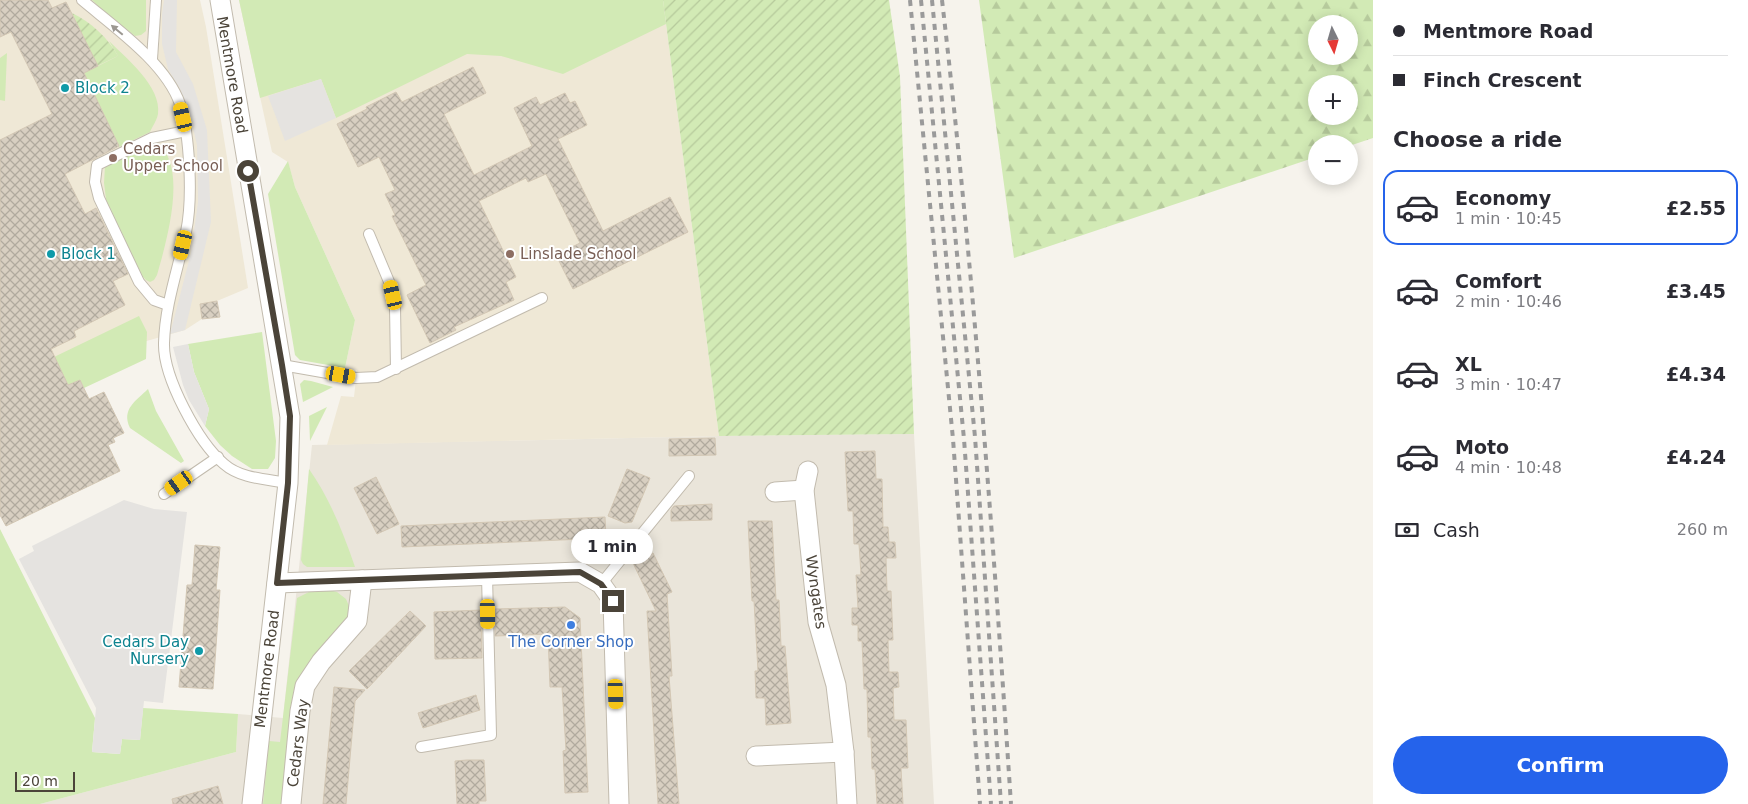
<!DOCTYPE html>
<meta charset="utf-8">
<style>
body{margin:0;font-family:"DejaVu Sans",sans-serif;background:#f2f2f3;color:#2b2b33;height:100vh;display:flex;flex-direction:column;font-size:19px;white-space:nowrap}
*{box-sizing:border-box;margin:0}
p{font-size:16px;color:#7c7c81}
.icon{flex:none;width:28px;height:28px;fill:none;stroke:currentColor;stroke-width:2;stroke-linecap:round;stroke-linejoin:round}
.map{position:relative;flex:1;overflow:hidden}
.sheet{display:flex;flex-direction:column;background:#fff;width:375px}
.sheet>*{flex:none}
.hud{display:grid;align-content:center;height:110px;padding:0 20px;background:#fff}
.needle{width:32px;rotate:175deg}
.tools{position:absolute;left:1308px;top:15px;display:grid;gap:10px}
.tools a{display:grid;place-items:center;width:50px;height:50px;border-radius:50%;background:#fff;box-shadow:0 2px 12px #0003;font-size:25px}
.scale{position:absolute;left:15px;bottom:12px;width:60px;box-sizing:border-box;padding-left:5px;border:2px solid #4b4439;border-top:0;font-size:14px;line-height:18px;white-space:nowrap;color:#4b4439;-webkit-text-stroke:4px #fff;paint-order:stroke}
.end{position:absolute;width:22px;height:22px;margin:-11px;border:6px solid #4b4439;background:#fff;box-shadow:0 0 0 2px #fff}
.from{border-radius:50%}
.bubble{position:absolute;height:35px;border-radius:18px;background:#fff;box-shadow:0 2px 12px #0003;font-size:16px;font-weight:700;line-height:35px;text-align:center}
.car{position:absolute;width:15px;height:30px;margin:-15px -8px;border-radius:6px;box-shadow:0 0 4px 1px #0007;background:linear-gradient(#f5c518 24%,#345 0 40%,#f5c518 0 76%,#345 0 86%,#f5c518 0)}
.hud b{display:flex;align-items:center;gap:18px;height:48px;font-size:19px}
.hud b+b{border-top:1px solid #e1e1e2}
.hud i{width:12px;height:12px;background:#2b2b33}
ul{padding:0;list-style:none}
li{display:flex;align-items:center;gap:15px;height:75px;margin:0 10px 8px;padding:0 10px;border:2px solid transparent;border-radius:15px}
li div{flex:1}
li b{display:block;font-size:19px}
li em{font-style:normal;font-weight:700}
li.active{border-color:#2563eb}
li>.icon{width:45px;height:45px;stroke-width:1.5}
h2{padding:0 20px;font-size:22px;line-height:60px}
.pay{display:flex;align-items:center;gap:12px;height:55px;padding:0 20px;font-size:19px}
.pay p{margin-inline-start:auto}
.primary-button{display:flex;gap:10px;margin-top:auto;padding:10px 20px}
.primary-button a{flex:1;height:58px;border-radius:30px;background:#2563eb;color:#fff;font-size:20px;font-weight:700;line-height:58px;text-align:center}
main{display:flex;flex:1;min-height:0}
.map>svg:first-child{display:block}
</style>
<main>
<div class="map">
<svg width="1373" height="804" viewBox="0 0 1373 804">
<defs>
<pattern id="forest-firs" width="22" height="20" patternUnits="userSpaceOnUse" patternTransform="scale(1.25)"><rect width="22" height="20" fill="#d2eab5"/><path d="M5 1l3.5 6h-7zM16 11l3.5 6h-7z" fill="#b6ca9c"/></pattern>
<pattern id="garden-furrows" width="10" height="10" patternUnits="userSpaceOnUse" patternTransform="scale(1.25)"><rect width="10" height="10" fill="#d2eab5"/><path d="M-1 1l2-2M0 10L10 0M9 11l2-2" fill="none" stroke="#b6ca9c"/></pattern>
<pattern id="building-cross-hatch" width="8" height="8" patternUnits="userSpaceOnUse" patternTransform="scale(1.25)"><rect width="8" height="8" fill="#d8cfc1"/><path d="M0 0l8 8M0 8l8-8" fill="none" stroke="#b1aa9e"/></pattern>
</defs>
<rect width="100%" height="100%" fill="#f6f3ec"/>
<polygon fill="#eae5da" points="914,434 934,804 40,804 236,752 238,714 283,718 312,445 719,436"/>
<g fill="#efe8d6">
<polygon points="0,0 200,0 206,27 248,288 217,301 200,304 202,319 185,330 0,383"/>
<polygon points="239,0 663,0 719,436 327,445 341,396 354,397 357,370 345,368 355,320 295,187 288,162 272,152"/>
</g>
<g fill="#d2eab5">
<polygon points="92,0 146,0 146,31 141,35 135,36 102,10"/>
<polygon points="239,0 663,0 666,24 563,74 501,56 467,54 336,118 321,79 260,98"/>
<path d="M109,41C126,58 162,87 158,114C157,120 152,127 150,132L119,147L84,73L118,56Z"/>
<polygon points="7,53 5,101 0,100 0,58"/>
<path d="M157,143C189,166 166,243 157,275L154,280L150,282L146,280L142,276L107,207L104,183L105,166L148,145Z"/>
<polygon points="288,161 295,187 355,320 345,368 300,360 295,355 268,194"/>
<polygon points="139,316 147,332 146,359 84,388 80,380 68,385 54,357"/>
<polygon points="262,332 276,441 275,458 268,469 252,469 232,456 220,445 205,426 209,409 194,372 188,344"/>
<polygon points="304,380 311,381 333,387 303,402 300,384"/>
<path d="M148,389L156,411L184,461L181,463L130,428C121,409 136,401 148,389Z"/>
<polygon points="327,407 310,441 309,416"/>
<path d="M309,469C330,499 343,532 355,567H307L303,564L301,560Z"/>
<polygon points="0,529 95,718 92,752 120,754 122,739 140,740 143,708 238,714 236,752 40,804 0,804"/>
<polygon points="324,589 337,592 346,599 349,606 349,618 315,658 283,804 263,804 269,741 280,742 297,598 313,590"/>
</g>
<path fill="url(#forest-firs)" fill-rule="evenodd" d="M979,0H1373V138L1349,146V144H1316V157L1014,258ZM1316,24H1349V56H1316ZM1316,84H1349V116H1316Z"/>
<g fill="url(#garden-furrows)">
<polygon points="663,0 889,0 900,77 914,434 719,436"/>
<path d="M72,13C91,22 108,38 118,56L97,66Z"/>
</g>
<g fill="#e5e3e0">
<polygon points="164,0 177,0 176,52 193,84 207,130 211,222 185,330 170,334 191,253 198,202 197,145 190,115 180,89 168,69 162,44 162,14"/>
<polygon points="321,79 336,118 285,141 268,96"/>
<polygon points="188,344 194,372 209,409 205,426 189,400 183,385 173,347"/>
<polygon points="124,500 154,509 187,512 163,703 144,701 140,740 122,739 120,754 92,752 96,708 19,559 34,551 32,546"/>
</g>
<g fill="url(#building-cross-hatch)" stroke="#d3c7b4">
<polygon points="0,0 48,0 52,8 66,2 98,66 84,73 119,146 65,174 85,214 96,208 128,274 113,281 125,305 74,331 76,337 51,349 68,385 80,380 89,399 104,392 124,433 113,438 115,442 108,445 120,471 6,526 0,515 0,140 52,114 11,32 0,37"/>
<polygon points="473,67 486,93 444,114 474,175 532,146 514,108 536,97 540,105 565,93 570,103 575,101 587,125 558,139 603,231 670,197 688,232 573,289 556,255 580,243 546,174 528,182 526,178 479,201 516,277 506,282 514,300 454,327 456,330 430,343 407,295 426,285 392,216 395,215 385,194 395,190 379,157 358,167 337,124 367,109 366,107 396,92 402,102"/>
<polygon points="217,301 220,317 202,319 200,304"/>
<polygon points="715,438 716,455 669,456 669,439"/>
<polygon points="875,451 876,479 882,479 883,527 888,527 889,542 895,542 896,558 886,558 887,591 891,591 893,640 888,640 889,672 898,672 899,687 893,688 894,720 906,720 908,768 901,768 903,804 877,804 875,769 872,769 871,737 868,737 867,689 864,689 862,641 858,641 858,625 852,625 852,608 858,608 856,575 861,575 860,559 859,544 854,544 853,511 848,511 845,452"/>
<polygon points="627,469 650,478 632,522 625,523 608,516"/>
<polygon points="376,477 399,524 377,534 354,488"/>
<polygon points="712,504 712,520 671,521 671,510 674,506"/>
<polygon points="605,517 606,538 402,547 401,526"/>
<polygon points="748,521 772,521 776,600 779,600 781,646 785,646 791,723 766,725 765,698 756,698 755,671 758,671 754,601 752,601"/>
<polygon points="195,545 220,547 216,590 220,590 213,689 179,687 187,585 192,585"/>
<polygon points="653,553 672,592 667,594 672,676 669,676 679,804 658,804 647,611 656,611 633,563"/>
<polygon points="565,607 580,618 588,792 565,793 563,751 566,750 562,687 550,687 548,634 495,636 495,609"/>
<polygon points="481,610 482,658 435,659 434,612"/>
<polygon points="410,611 426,626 367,689 349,671"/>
<polygon points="334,687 365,690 355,701 346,804 323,804"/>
<polygon points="476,695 480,710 423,728 418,713"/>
<polygon points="467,760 484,760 486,801 479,801 479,804 457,804 455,761"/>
<polygon points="218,786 223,804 173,804 172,799"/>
</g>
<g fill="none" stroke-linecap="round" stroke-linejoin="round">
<g stroke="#c2bbae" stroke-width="12">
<g id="service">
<path d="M82,0C114,27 166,63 180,104C190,136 193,199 186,232C178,269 165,305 164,343C163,377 198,442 224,464C241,479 267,479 288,483"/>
<polyline points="152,59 156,0"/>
<polyline points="369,234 390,284 395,306 396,369"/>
<polyline points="168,305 154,300 139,282 99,198 95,182 97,165 152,138 186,131"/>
<polyline points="282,365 356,378 377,377 542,298"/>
<polyline points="164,494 218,457"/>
<polyline points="601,584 689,476"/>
<polyline points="421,747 491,735 487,576"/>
</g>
</g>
<g stroke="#c2bbae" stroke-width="21">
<g id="minor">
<polyline points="220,0 290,417 288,483 252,804"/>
<polyline points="808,471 804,490 818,622 836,685 844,752 847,804"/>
<polyline points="775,492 804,490"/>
<polyline points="277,583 580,572 601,584 613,601 619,804"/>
<polyline points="756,756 844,752"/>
<polyline points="291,804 300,711 305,686 321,662 357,621 362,580"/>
</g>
</g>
<use href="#service" stroke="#fff" stroke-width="10"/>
<use href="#minor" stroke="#fff" stroke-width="19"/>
<g stroke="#9a9a9a" stroke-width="4" stroke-dasharray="6 6" stroke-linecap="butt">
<polyline points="910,0 953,439 980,804"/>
<polyline points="921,0 964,439 991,804"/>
<polyline points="932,0 975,437 1001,804"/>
<path d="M942,0C973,267 993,536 1011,804"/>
</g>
</g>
<defs><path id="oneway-solid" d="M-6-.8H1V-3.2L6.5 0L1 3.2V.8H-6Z" transform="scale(1.25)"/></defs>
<use fill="#9c9892" href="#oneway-solid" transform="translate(117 30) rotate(-140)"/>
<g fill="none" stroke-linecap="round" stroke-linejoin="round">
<polyline stroke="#4b4439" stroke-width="6" points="248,171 282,365 290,416 288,483 277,583 580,572 601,584 613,601"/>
</g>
<g fill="#0f9aa8" stroke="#fff" stroke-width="2">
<circle cx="65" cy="88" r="5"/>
<circle cx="51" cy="254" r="5"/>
<circle cx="199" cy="651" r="5"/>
</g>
<g fill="#8d6e63" stroke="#fff" stroke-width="2">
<circle cx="113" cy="158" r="5"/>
<circle cx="510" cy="254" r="5"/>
</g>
<circle fill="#3f7fe0" stroke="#fff" stroke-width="2" cx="571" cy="625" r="5"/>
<g text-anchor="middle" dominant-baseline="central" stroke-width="4" stroke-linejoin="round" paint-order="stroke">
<g font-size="15" fill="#4b4439" stroke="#fff">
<text transform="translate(232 75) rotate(80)">Mentmore Road</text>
<text transform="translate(816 592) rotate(82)">Wyngates</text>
<text transform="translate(267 669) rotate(-83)">Mentmore Road</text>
<text transform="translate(298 743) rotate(-83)">Cedars Way</text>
</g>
<g font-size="15" fill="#0d838f" stroke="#fff" text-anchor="start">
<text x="75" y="88">Block 2</text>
<text x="61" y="254">Block 1</text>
<text x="189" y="642" text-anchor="end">Cedars Day<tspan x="189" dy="17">Nursery</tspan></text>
</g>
<g font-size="15" fill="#785e54" stroke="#fff" text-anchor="start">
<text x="123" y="149">Cedars<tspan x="123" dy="17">Upper School</tspan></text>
<text x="520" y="254">Linslade School</text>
</g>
<g font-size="15" fill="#366cbe" stroke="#fff">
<text x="571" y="642">The Corner Shop</text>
</g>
</g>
</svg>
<div class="tools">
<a><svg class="needle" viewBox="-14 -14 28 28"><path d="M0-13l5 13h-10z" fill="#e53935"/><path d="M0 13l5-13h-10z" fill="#7c7c81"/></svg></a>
<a>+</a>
<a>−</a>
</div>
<div class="scale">20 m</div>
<i class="end from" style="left:248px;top:171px"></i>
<i class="end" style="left:613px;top:601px"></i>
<div class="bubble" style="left:571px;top:529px;width:82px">1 min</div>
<i class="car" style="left:183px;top:117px;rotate:347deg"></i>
<i class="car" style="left:183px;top:245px;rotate:193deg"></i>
<i class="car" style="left:393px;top:295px;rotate:347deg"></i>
<i class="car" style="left:341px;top:375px;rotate:100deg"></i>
<i class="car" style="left:179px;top:483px;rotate:235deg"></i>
<i class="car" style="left:488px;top:614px;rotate:179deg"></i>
<i class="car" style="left:616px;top:694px;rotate:178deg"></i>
</div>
<section class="sheet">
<div class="hud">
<b><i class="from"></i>Mentmore Road</b>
<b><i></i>Finch Crescent</b>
</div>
<h2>Choose a ride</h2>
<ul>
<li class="active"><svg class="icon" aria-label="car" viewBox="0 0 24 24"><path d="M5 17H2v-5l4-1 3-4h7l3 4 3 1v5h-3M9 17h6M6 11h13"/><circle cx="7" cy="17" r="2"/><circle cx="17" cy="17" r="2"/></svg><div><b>Economy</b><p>1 min · 10:45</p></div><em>£2.55</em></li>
<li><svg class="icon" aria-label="car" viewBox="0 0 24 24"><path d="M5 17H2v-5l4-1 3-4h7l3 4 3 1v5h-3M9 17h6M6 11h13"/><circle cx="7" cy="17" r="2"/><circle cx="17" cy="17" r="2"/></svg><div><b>Comfort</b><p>2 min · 10:46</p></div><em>£3.45</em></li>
<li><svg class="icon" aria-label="car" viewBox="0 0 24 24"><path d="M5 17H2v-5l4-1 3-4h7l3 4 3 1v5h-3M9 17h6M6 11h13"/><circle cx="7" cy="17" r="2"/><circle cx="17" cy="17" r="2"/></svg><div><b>XL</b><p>3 min · 10:47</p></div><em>£4.34</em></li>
<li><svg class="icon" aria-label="car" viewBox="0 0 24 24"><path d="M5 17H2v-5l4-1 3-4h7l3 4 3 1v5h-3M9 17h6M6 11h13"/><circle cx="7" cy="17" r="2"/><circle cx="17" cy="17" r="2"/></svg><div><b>Moto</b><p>4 min · 10:48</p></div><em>£4.24</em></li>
</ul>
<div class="pay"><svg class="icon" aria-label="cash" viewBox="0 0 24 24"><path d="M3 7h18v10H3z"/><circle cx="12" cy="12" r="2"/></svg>Cash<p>260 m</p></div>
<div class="primary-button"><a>Confirm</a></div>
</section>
</main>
